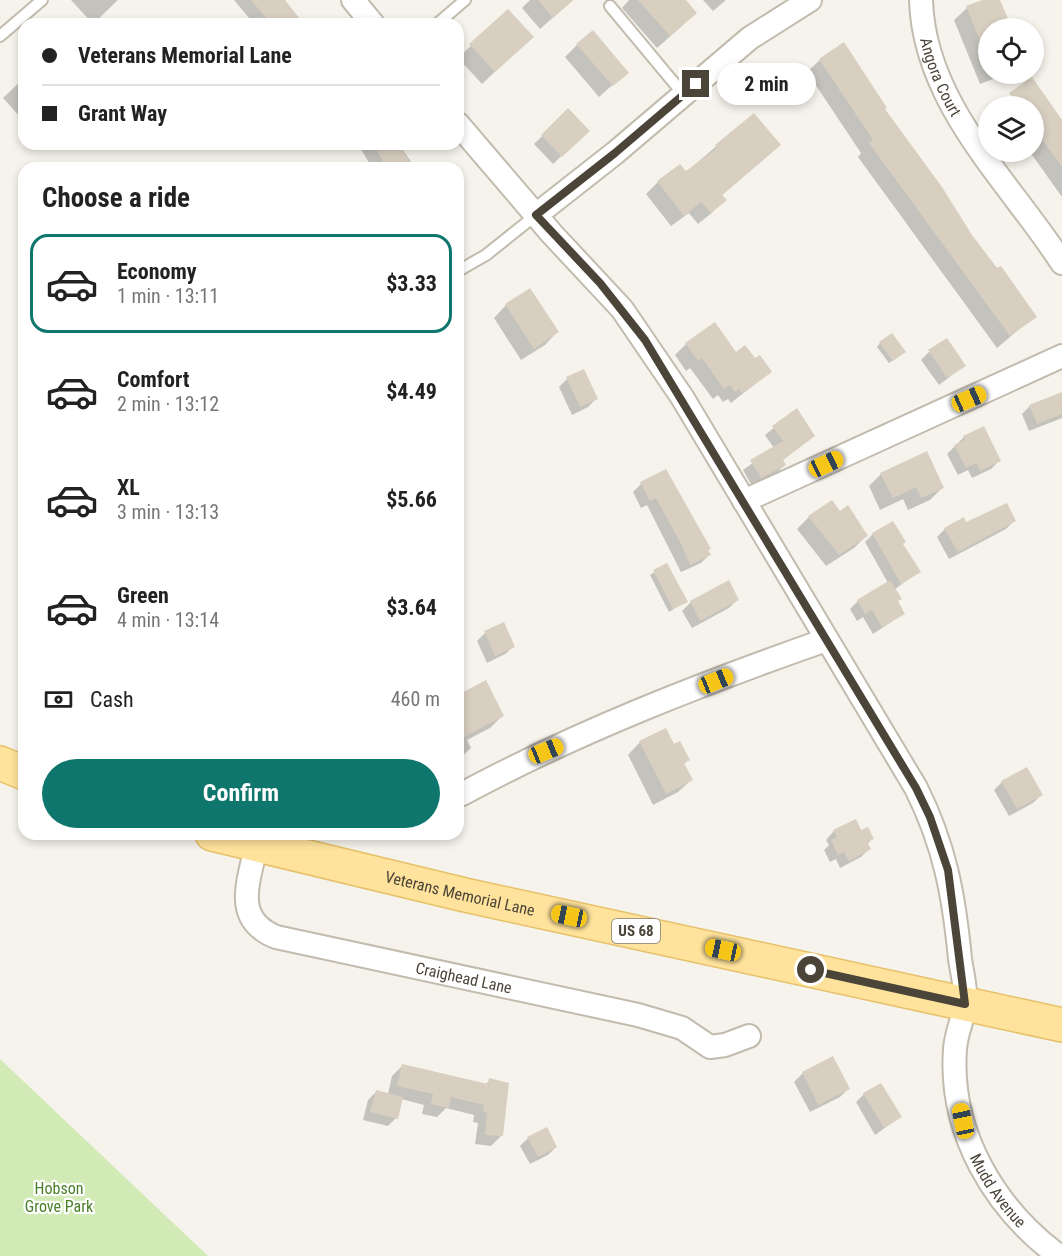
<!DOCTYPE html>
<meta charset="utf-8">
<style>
body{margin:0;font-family:"Roboto Condensed",sans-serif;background:#f2f2f2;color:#222;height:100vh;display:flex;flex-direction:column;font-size:22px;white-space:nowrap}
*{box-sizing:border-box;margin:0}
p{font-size:20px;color:#767676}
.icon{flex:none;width:33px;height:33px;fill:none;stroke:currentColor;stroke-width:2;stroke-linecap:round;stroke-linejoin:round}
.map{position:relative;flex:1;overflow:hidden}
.side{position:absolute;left:18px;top:162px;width:446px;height:678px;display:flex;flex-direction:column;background:#fff;border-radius:18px;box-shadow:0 3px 9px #0003}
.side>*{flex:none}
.top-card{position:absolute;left:18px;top:18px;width:446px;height:132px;border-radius:18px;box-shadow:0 3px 9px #0003;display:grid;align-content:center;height:132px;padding:0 24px;background:#fff}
.controls{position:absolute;left:978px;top:18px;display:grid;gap:12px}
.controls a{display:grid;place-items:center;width:66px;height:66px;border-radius:50%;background:#fff;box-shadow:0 3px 9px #0003;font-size:30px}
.end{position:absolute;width:27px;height:27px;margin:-14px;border:8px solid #4b4439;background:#fff;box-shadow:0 0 0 3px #fff}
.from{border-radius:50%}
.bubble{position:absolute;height:42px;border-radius:21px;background:#fff;box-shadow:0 3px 9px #0003;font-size:20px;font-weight:700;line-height:42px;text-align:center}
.car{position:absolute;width:18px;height:36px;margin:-18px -9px;border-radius:8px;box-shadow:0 0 4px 2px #0007;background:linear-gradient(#f5c518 24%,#345 0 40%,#f5c518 0 76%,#345 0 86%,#f5c518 0)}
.top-card b{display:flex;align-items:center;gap:21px;height:57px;font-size:22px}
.top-card b+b{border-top:2px solid #e0e0e0}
.top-card i{width:15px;height:15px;background:#222}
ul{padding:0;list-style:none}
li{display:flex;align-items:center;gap:18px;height:99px;margin:0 12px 9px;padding:0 12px;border:3px solid transparent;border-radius:18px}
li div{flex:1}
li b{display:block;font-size:22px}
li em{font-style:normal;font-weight:700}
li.active{border-color:#0f766e}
li>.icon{width:54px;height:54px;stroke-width:1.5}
h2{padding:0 24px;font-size:27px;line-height:72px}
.pay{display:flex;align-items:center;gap:15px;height:66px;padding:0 24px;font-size:22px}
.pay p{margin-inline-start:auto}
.cta{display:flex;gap:12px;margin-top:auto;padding:12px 24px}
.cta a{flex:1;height:69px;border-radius:36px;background:#0f766e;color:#fff;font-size:24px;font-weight:700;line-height:69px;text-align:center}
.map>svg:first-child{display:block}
</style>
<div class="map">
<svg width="1062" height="1256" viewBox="0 0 1062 1256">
<rect width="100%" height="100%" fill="#f6f3ec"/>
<polygon fill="#d2eab5" points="0,1059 208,1256 0,1256"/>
<g fill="#0003">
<polygon points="71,0 118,0 93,24"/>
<polygon points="234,0 283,0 302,24 254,24"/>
<polygon points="530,0 573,0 540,29 522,8"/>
<polygon points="629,0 684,0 683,25 657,48 622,8"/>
<polygon points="703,0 726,0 713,11"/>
<polygon points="986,0 999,0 1010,28 988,28 988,74 1006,74 980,84 954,20 967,8"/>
<polygon points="508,11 519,49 482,84 458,58"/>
<polygon points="577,45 627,72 599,97 565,57"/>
<polygon points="820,60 883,110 971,236 1035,316 997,348 858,157 861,153 807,72"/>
<polygon points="24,78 24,113 20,117 3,98"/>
<polygon points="1032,79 1062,122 1062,197 1030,152 1034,152 1034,106 998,106"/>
<polygon points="568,111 588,131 553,164 534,144"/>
<polygon points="753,115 779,145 721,196 713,212 698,224 689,213 671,226 646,194 658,182 685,173"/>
<polygon points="358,144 399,144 415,168 372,168"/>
<polygon points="506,305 557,332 545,345 521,360 494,318"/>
<polygon points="880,343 900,355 889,363 877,347"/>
<polygon points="686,344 736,354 755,360 770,372 731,403 728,399 723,402 718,395 713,399 690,368 686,371 675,355"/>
<polygon points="929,352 964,366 939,385 921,360"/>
<polygon points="567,379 596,399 588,407 572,415 559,387"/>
<polygon points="1062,394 1062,418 1029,431 1022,414 1030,406"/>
<polygon points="796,410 813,436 782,461 785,465 776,473 752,486 743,470 774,448 765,435"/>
<polygon points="964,437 999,461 991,469 972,478 968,470 958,475 947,454"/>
<polygon points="666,471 709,555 701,563 681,572 647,505 641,508 633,492 641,484"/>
<polygon points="881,474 943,487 930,500 908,510 903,499 880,510 869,486"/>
<polygon points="839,513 866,536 854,548 826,566 797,529 809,517"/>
<polygon points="1014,521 1006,529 949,559 937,537 945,529 966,524"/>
<polygon points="873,534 902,544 919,571 894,590 897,602 903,614 873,634 863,617 857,621 850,609 858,601 888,583 865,542"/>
<polygon points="666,565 686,601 669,612 650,575"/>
<polygon points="728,582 737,600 729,608 692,628 682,611 691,602"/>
<polygon points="485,633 514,646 505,654 487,663 477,641"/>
<polygon points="485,682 502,716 490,728 467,740 471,748 458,760 458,696"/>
<polygon points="640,742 674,746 688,760 683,765 691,780 678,792 653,805 628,755"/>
<polygon points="1002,782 1041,795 1033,803 1009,816 994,790"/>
<polygon points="834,831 860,832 872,839 867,844 869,849 861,857 840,868 836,859 830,862 824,850 829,845 826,840"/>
<polygon points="832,1058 848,1089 840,1097 810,1112 794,1082 802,1074"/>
<polygon points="402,1066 485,1085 490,1080 501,1136 491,1146 475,1144 478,1123 473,1122 474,1115 446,1108 437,1117 422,1114 424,1105 401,1099 396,1118 388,1126 363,1120 368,1100 376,1092 388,1094 392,1076"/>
<polygon points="864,1094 900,1117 875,1135 856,1102"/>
<polygon points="528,1138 556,1147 548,1155 530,1164 520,1146"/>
</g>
<g fill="#d8cfc1">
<polygon points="251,0 285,0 304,24 271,24"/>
<polygon points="538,0 573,0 553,18"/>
<polygon points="638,0 686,0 697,13 670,36"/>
<polygon points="982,0 1000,0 1012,28 988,28 988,60 966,6"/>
<polygon points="508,9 534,37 495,72 469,44"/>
<polygon points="593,30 629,73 613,86 576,44"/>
<polygon points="844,42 887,108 885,109 942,187 972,235 997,268 1001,266 1037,317 1010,336 869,143 873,140 819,59"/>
<polygon points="1032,77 1062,120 1062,167 1034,128 1034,106 1019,106 1009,93"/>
<polygon points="568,108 590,131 562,157 541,135"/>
<polygon points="754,113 781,145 722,195 727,200 711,213 701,202 684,216 657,181 680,164 686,171 717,148 715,145"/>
<polygon points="373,144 399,144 413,168 387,168"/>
<polygon points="530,288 559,332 534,349 505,304"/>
<polygon points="715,322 736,352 745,345 755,358 760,355 772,372 742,394 739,389 735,392 730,385 724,389 702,358 698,361 685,343"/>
<polygon points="892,333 906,352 893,361 879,342"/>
<polygon points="947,338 966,366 947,378 928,350"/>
<polygon points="584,369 598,399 580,407 566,377"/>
<polygon points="1062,392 1062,414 1037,424 1029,405"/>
<polygon points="797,408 815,436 783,460 786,465 761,478 750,460 783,441 772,426"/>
<polygon points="984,426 1001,461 980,471 977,463 966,468 954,445 965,440 963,436"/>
<polygon points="927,451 944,488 921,498 916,487 893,498 880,473"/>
<polygon points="666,469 711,549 708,550 711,555 690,565 682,546 656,498 650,501 640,482"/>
<polygon points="832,500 840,511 848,505 868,536 839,555 808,516"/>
<polygon points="1007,503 1016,521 958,552 944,528 964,517 966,522"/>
<polygon points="893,521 906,542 903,544 921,572 901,584 872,533"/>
<polygon points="667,563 688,602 673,609 653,570"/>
<polygon points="729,580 739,600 700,621 690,601"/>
<polygon points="890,580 902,599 898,601 905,614 882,627 872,610 865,614 857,600"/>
<polygon points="504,622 515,647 495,656 484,631"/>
<polygon points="486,680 504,716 458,740 458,695"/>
<polygon points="666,728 674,744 680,741 690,760 684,763 693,780 666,794 639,741"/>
<polygon points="1027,767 1043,795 1017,809 1001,781"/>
<polygon points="856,819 861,830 868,827 874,839 867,842 871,849 849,861 844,852 838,855 831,840 837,837 833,830"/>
<polygon points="833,1056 850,1089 818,1105 802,1072"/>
<polygon points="402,1064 488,1084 489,1078 509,1083 503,1136 485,1135 487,1113 483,1112 484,1105 451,1097 449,1108 431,1104 433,1094 397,1086"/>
<polygon points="881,1083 902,1117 884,1128 863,1093"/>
<polygon points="376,1090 403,1097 398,1119 370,1112"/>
<polygon points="547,1127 557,1147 538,1157 527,1137"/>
</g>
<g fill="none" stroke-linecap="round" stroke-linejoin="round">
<g stroke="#c2bbae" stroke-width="14">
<g id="service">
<polyline points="610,6 684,95"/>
<polyline points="437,24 465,0"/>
<polyline points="0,36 42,0"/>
<polyline points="458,271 486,255 536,215"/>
</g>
</g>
<g stroke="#c2bbae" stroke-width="26">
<g id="minor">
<polyline points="353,0 373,24"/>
<path id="s1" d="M921,0C924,104 1009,181 1062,263"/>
<path id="s2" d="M458,124L552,234L622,309L682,397L916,788C945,846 954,896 960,959C962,973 967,991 965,1005C963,1020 956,1033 955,1049C949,1132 994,1208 1059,1256"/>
<polyline points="536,215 615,153 750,38 810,0"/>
<polyline points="744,501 1062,356"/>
<path d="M462,794C577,732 703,683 826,640"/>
<path id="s3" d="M256,846C249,882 232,919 276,937L638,1015L682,1028L710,1047L725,1045L749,1036"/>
</g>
</g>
<g stroke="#e6c16a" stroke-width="36">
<g id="primary">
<polyline points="0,763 24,773"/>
<path id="s4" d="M212,834L465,895L1062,1025"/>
</g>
</g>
<use href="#service" stroke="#fff" stroke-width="10"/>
<use href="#minor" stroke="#fff" stroke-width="22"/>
<use href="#primary" stroke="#ffe39c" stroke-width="33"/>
</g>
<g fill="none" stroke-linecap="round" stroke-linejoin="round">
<polyline stroke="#4b4439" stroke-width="8" points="696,84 615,153 536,215 600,283 645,340 916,788 930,817 948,870 965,1004 811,970"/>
</g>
<g text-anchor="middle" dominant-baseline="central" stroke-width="4.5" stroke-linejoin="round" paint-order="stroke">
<rect fill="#fff" stroke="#817c74" stroke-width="1.5" x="612" y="919" width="48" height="24" rx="4.5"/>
<g font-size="15" font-weight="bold" fill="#4b4439">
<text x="636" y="931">US 68</text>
</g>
<g font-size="16" fill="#4b4439" stroke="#fff">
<text stroke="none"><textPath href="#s1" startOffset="80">Angora Court</textPath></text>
<text stroke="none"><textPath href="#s4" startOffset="255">Veterans Memorial Lane</textPath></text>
<text stroke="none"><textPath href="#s3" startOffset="297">Craighead Lane</textPath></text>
<text stroke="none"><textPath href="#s2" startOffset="1230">Mudd Avenue</textPath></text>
</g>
<g font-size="16" fill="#4a7f2a" stroke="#fff">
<text x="59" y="1188">Hobson<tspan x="59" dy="18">Grove Park</tspan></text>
</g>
</g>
</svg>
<div class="controls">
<a><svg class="icon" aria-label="locate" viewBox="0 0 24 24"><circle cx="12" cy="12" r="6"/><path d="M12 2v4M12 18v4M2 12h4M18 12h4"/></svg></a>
<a><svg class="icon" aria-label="layers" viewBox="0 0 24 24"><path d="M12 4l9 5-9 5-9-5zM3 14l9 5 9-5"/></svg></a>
</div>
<i class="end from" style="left:811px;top:970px"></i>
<i class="end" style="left:696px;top:84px"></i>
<div class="bubble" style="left:717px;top:63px;width:99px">2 min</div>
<i class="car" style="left:969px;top:399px;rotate:66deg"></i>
<i class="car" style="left:826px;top:464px;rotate:65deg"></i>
<i class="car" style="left:716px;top:681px;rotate:68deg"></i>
<i class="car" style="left:546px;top:751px;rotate:68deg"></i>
<i class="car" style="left:569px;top:916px;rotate:282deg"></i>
<i class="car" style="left:723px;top:950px;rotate:282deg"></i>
<i class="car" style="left:963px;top:1121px;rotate:348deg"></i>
<div class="top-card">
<b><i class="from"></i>Veterans Memorial Lane</b>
<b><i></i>Grant Way</b>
</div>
<section class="side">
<h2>Choose a ride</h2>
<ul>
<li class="active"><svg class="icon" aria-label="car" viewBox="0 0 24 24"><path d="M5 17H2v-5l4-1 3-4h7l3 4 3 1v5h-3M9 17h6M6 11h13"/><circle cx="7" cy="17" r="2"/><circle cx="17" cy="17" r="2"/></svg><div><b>Economy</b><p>1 min · 13:11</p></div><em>$3.33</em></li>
<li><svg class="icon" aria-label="car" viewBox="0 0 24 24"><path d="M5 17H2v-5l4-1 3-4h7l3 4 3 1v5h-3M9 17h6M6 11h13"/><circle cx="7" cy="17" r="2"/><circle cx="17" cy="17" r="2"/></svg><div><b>Comfort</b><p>2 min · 13:12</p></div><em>$4.49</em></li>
<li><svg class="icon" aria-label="car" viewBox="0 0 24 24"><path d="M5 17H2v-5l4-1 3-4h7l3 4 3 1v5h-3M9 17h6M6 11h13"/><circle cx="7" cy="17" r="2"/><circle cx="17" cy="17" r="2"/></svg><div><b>XL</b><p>3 min · 13:13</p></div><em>$5.66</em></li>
<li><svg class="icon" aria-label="car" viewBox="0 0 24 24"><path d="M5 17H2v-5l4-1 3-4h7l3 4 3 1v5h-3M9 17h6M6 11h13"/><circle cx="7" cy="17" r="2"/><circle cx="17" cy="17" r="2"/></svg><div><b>Green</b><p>4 min · 13:14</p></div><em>$3.64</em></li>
</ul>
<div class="pay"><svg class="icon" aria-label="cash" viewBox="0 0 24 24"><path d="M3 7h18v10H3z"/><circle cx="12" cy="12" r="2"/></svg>Cash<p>460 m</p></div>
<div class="cta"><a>Confirm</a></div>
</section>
</div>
